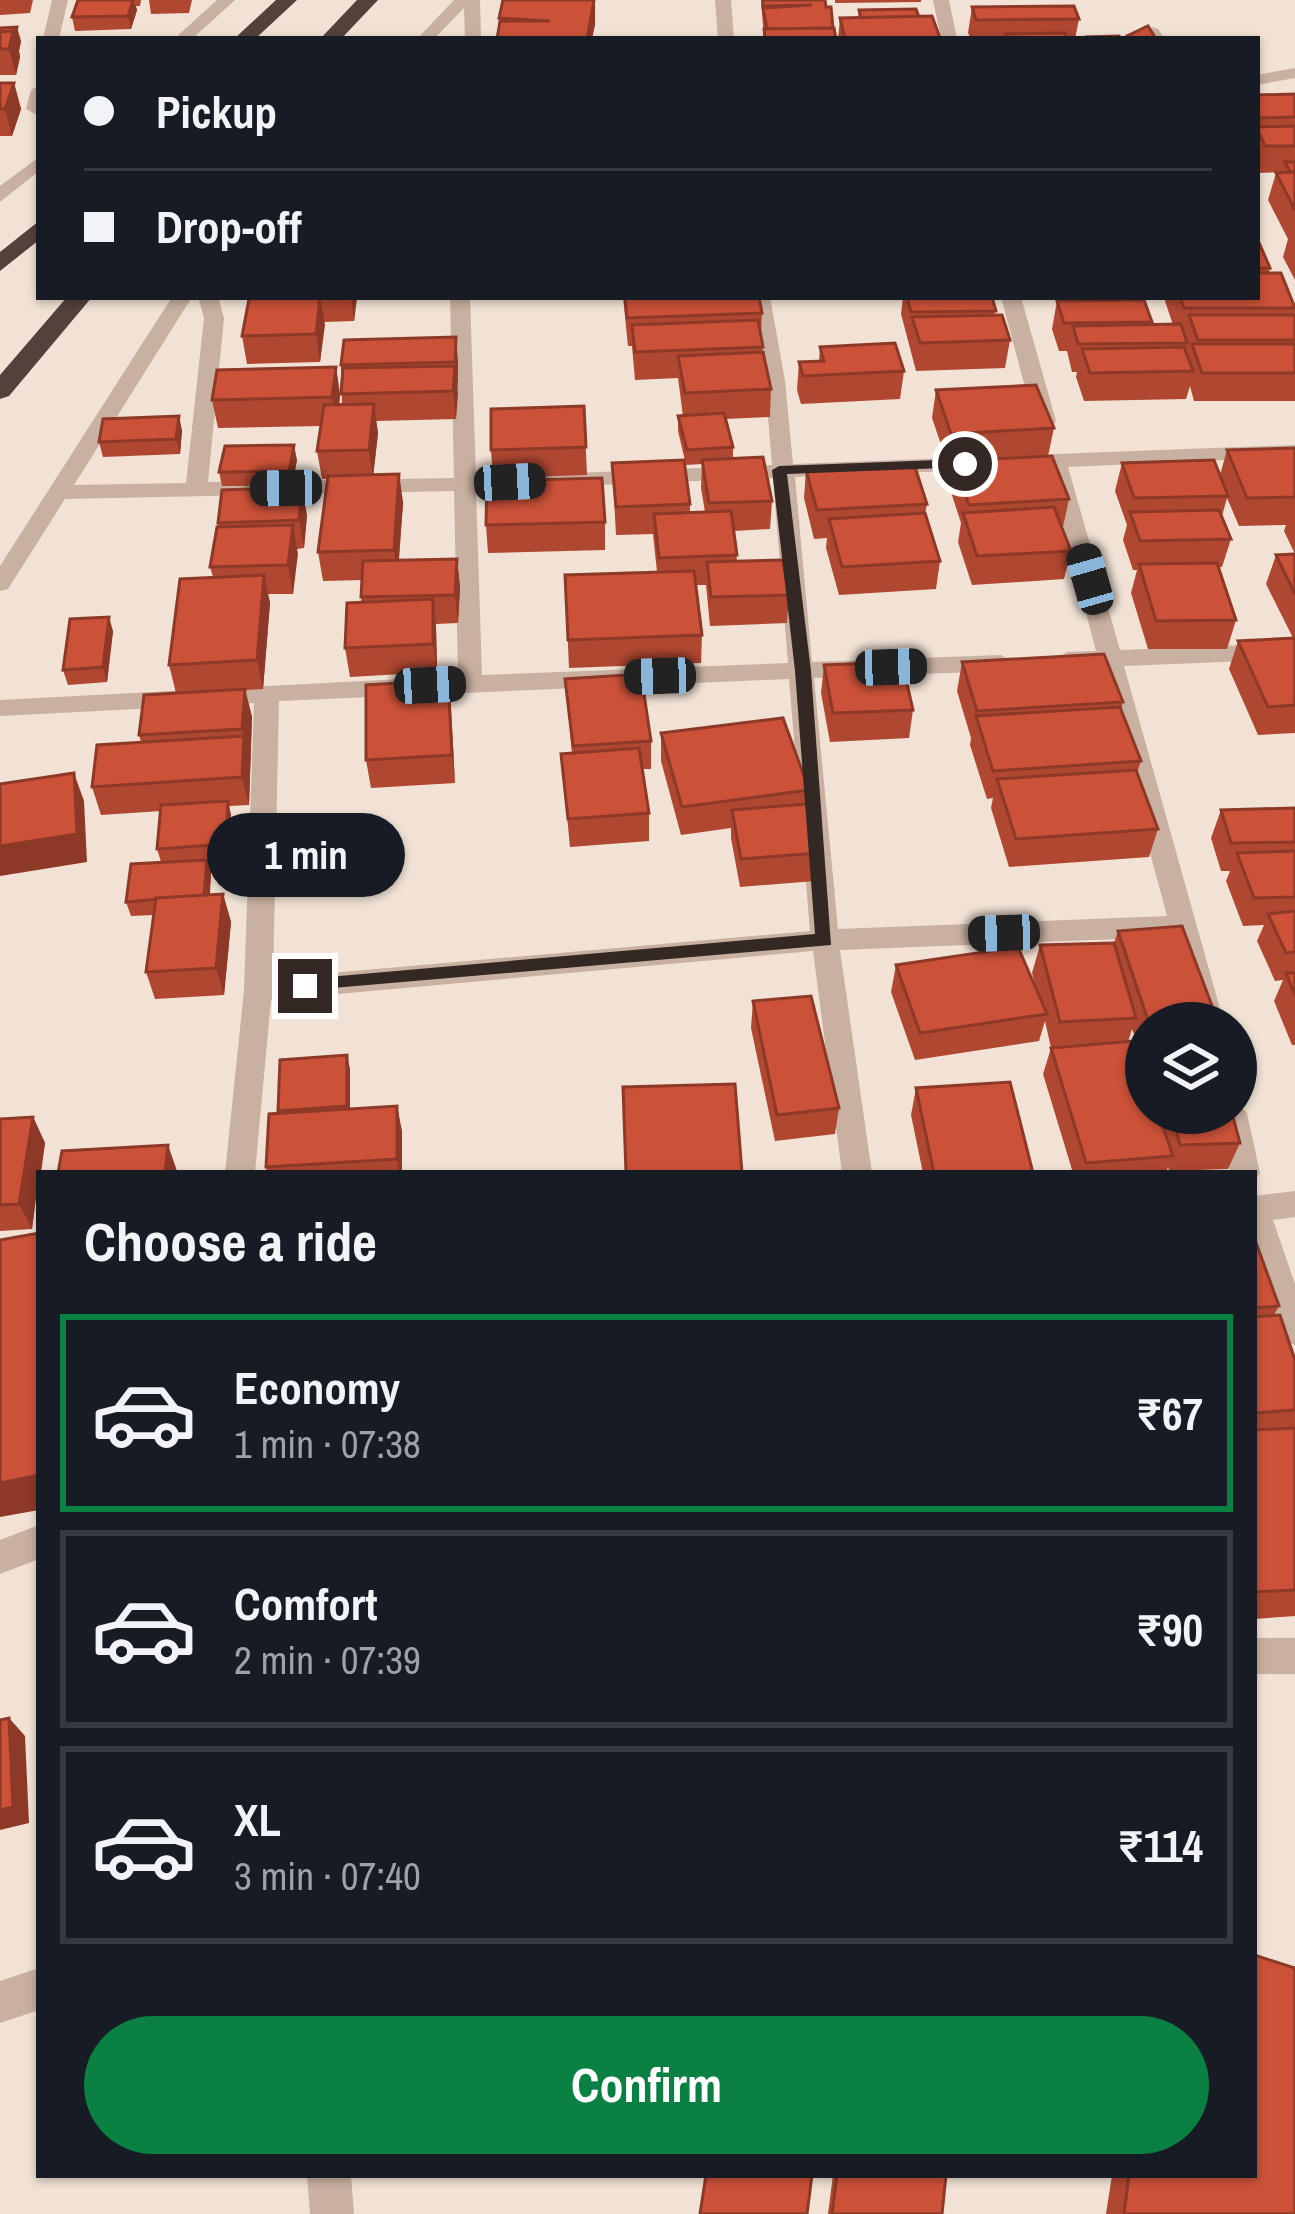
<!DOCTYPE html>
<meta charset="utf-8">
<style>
body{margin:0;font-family:"Archivo Narrow",sans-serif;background:#20242c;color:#f1f3f6;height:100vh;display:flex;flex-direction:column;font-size:45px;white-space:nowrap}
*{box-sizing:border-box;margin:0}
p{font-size:39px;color:#9ea1a6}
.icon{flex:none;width:66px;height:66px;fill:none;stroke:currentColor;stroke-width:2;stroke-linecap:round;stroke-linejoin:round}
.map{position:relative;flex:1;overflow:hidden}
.details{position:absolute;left:36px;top:1170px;width:1221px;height:1008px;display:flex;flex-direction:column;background:#171b24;border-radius:0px;box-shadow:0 3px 9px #0004}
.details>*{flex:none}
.guide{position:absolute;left:36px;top:36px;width:1224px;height:264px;border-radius:0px;box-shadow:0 3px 9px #0004;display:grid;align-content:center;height:264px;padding:0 48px;background:#171b24}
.fabs{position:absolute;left:1125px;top:1002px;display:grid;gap:24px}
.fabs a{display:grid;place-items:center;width:132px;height:132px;border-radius:50%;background:#171b24;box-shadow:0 3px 9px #0004;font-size:60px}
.end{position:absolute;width:54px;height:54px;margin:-27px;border:15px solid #332824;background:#fff;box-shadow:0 0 0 6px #fff}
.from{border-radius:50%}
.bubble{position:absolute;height:84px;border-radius:42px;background:#171b24;box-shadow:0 3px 9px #0004;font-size:39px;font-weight:700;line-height:84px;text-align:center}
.car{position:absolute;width:36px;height:72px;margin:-36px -18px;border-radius:15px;box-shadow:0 0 9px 3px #0007;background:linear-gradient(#222 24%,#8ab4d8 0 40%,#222 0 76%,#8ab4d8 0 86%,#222 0)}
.guide b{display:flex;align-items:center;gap:42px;height:114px;font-size:45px}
.guide b+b{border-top:3px solid #363941}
.guide i{width:30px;height:30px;background:#f1f3f6}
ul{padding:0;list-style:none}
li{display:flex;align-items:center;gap:36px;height:198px;margin:0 24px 18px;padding:0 24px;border:6px solid #363941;border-radius:0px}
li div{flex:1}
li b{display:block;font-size:45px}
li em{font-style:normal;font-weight:700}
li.active{border-color:#0b8043}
li>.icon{width:108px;height:108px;stroke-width:1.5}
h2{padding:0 48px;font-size:54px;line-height:144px}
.primary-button{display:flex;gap:24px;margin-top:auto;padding:24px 48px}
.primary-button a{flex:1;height:138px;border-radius:72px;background:#0b8043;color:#fff;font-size:48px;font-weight:700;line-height:138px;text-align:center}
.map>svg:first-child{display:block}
</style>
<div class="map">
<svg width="1295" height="2214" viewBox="0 0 1295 2214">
<rect width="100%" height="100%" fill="#f1e2d5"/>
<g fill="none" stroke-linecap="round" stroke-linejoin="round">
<g fill="#c9b1a1" fill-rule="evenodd">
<polygon points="52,0 68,0 59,39 43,39"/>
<polygon points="217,0 235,0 192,39 174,39"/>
<polygon points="454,0 480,0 481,39 465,39 464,8 434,39 417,39"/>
<polygon points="715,0 731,0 734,39 718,39"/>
<polygon points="933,0 949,0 957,39 941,39"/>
<polygon points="1152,27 1158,29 1165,39 1149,39 1144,32"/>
<polygon points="1295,68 1295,78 1257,85 1257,75"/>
<polygon points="39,85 39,113 35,114 26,109 31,90"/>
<polygon points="39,157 39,171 0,202 0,186"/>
<path d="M172,297H192L74,485L186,483L204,318L198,297H218L224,318L208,482L454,478L450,297H470L476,477L772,465L765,381L750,297H770L785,381L793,464L1295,445V457L1068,467L1120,650L1295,643V659L1124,666L1224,1023H1196L1172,937L840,950L872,1173H842L813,951L271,1000L255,1173H225L244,990L254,703L0,716V700L458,676L454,491L65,499L8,589L0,591V566ZM1048,467L1096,651L1067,652L1055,660L1067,668L1100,667L1167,916L838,929L814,678L1001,671L1013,663L1001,655L812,662L795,477ZM773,478L788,663L482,675L476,490ZM789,679L810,931L273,978L279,701Z"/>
<polygon points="1001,297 1021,297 1056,421 1053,426 1037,426 1034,421"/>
<polygon points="1236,1102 1247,1113 1260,1173 1254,1183 1254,1173 1230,1173 1217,1113 1236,1113"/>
<polygon points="1295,1191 1295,1217 1273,1220 1295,1284 1295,1345 1283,1341 1279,1331 1254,1258 1254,1196"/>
<polygon points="39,1525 39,1559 0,1574 0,1540"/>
<rect x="1254" y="1638" width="41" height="36"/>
<polygon points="39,1968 39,2010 0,2023 0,1981"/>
<polygon points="307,2175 351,2175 354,2214 310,2214"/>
</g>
<g fill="#55413b" fill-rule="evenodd">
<polygon points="276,0 297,0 255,39 234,39"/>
<polygon points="357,0 378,0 341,39 320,39"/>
<polygon points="39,221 39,240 0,271 0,252"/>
<polygon points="67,297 92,297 9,396 0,399 0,375"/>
</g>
</g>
<g fill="#af4731">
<polygon points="0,0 33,0 30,13 0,15"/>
<polygon points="78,0 141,0 140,6 136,6 137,10 131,29 75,31 72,17"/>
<polygon points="149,0 192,0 189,13 151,14"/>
<polygon points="761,0 825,0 836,39 764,39"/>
<polygon points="835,0 921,0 921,2 835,3"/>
<polygon points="972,7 1079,19 1075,39 971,39 968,33"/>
<polygon points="859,10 919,17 939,39 838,39 840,18 858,18"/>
<polygon points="0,28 21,41 19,51 20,57 16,75 0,75"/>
<polygon points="0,83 14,83 21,109 12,136 0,136"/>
<polygon points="1295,94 1295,280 1283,257 1288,239 1268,200 1276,173 1282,172 1258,173 1257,170 1257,95"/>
<polygon points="1257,238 1270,268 1269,273 1295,305 1295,401 1194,401 1190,386 1186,399 1084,401 1076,377 1077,372 1072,372 1067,351 1059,351 1052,329 1057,301 1152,322 1151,325 1173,325 1165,301 1166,297 1257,297"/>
<polygon points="294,297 357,297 354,321 324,322 320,362 247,364 242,336"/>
<polygon points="623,297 759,297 762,313 761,334 763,354 771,389 770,417 725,419 733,447 733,459 772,501 770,529 734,531 737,561 789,595 787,623 710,626 706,585 696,585 702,635 701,663 569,668 565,575 657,572 653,534 616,535 612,463 690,504 690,512 705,512 701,488 702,464 686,465 678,431 678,416 683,416 678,378 635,380 632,346 628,346"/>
<polygon points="903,297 992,297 995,315 1010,340 1005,368 916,371 901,314"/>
<polygon points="456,337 458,364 456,419 376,421 378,433 373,475 399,474 403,503 399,560 457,559 460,587 458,623 436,624 437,672 350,677 345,648 361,603 362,580 323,581 318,552 328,479 322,479 317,451 321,426 218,428 212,400 336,367 340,395 339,405 342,405 341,365"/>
<polygon points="820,347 904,371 900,399 801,404 797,390 799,362 819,361"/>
<polygon points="936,390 1054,428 1048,456 1069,499 1063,527 1062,527 1071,551 1064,579 972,585 958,542 961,523 950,489 954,461 947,462 932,418"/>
<polygon points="584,406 587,475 493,478 491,450"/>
<polygon points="182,430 180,454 103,457 99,442"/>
<polygon points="1295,448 1295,733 1258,735 1229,669 1238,641 1293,638 1266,584 1276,555 1295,554 1284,531 1286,525 1239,526 1227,498 1222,516 1231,539 1222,567 1218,567 1236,620 1227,649 1148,649 1131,593 1137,570 1133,570 1123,540 1127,525 1115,491 1122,463 1220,475 1227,450"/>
<polygon points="297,460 292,486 222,486 219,472"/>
<polygon points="806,470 927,504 925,514 940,561 936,589 839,595 826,548 827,538 814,539 804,498"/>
<polygon points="307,515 304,548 297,549 293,594 268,594 270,603 263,689 245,690 252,717 249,805 229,806 231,815 230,858 207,860 211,874 210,895 223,894 231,922 224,995 155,999 146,972 154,915 131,916 126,902 161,862 157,849 161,811 101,815 92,787 141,742 139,735 176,693 169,665 213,577 210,567 218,523"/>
<polygon points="605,522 605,550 488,553 486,525"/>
<polygon points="113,631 107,682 68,685 63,670"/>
<polygon points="962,662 1123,702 1121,710 1141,761 1137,773 1158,829 1149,857 1009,867 991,808 993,798 987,799 970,745 971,738 957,691"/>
<polygon points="824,665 913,710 909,738 830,742 821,693"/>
<polygon points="565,679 651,741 651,769 642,769 649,813 649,841 570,847 561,754 572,753"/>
<polygon points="448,680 455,783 371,788 366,760"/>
<polygon points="661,733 809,790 807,806 818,853 815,881 740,887 731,838 731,828 681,835 661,761"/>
<polygon points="1295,808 1295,1045 1292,1045 1274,1001 1283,980 1275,981 1257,941 1264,925 1243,926 1226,881 1230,871 1221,871 1211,838 1221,810"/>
<polygon points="1118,931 1217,1019 1216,1023 1146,1023 1146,1078 1141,1056 1143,1050 1140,1050 1132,1029 1128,1042 1146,1113 1232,1113 1240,1143 1228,1169 1169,1171 1168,1167 1166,1173 1073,1173 1043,1074 1051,1048 1045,1021 1039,1041 915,1060 891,992 896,965 1037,992 1032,973 1040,945 1114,943"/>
<polygon points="753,1001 839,1108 835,1134 775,1141 751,1028"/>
<polygon points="350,1069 350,1109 397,1106 402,1132 402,1173 267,1173 266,1167 278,1111"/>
<polygon points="916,1088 1033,1173 923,1173 911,1115"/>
<polygon points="33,1117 45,1143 39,1173 32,1229 0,1231 0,1119"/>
<polygon points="1254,1237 1279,1306 1274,1315 1295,1360 1295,1616 1254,1619"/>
<polygon points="833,2175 946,2175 942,2214 828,2214"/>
<polygon points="1112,2175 1254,2175 1295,2214 1106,2214"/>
</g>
<g fill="#8e3928">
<polygon points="133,0 137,10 131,29 128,16"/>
<polygon points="595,0 595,25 592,39 587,39"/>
<polygon points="17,27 21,41 19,51 20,57 16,75 9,49 13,31"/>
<polygon points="14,83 21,109 12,136 5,109"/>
<polygon points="320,297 325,325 320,362 316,334"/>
<polygon points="351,297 357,297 354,321"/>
<polygon points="456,337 458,364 458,390 455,362"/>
<polygon points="455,366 458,394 456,419 453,391"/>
<polygon points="336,367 340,395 337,425 332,397"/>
<polygon points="374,404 378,433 373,478 369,450"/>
<polygon points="179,416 182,430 180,454 176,439"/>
<polygon points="294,445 297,460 292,486 289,471"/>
<polygon points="399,474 403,503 397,579 394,550"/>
<polygon points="302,487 307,515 304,548 299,520"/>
<polygon points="293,525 298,554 293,594 288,565"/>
<polygon points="457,559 460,587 458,623 455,595"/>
<polygon points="264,575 270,603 263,689 257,660"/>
<polygon points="433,599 436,628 437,672 433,644"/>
<polygon points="109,617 113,631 107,682 103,667"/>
<polygon points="448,680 451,708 455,783 452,755"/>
<polygon points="245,689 252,717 249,805 242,777 244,737 242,729"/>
<polygon points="74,773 84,801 87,862 0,876 0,846"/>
<polygon points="228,801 231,815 230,858 226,844"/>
<polygon points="207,860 211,874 208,912 204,897"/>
<polygon points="223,894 231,922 224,995 216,968"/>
<polygon points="347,1055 350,1069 350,1120 347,1106"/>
<polygon points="397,1106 402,1132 402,1173 399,1173 397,1159"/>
<polygon points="33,1117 45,1143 41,1173 39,1173 32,1229 19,1204"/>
<polygon points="168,1145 177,1171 177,1173 165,1173"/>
<polygon points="39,1475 39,1510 0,1517 0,1483"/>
<polygon points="9,1718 25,1736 29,1823 0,1830 0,1810"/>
</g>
<g fill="#cb5239" stroke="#8e3928" stroke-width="3">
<polygon points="78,0 133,0 128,16 72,17"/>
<polygon points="503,0 594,0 587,39 497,39 500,21 550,21 499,18"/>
<polygon points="763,0 825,0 826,7 831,7 833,28 767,29 763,8 812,5 763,6"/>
<polygon points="1074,6 1079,19 976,20 972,7"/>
<polygon points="916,9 919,17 861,18 859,10"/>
<polygon points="932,16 940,38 845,39 840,18"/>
<polygon points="1148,26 1156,39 1128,39 1127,36"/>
<polygon points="17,27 15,38 13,31 0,32 0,28"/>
<polygon points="834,28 836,39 765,39 764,29"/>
<polygon points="13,31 9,49 0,49 0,32"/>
<polygon points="1065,33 1067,39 1008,39 1006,34"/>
<polygon points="1119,36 1120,39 1088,39 1087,37"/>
<polygon points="0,83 14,83 5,109 0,109"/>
<polygon points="1295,94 1295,117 1257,118 1257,95"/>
<polygon points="1295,126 1295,146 1265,146 1257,129 1257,127"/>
<polygon points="1285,162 1295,162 1295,172 1290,172"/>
<polygon points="1295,172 1295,210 1276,173"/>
<polygon points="1257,238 1270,268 1257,268"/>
<polygon points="1257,273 1281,273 1295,308 1184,308 1180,297 1257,297"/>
<polygon points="320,297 316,334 242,336 249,299"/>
<polygon points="625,297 759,297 762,313 627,318"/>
<polygon points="907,297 992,297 996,311 911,312"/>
<polygon points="1144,300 1152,322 1064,323 1057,301"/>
<polygon points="1002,315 1010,340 920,343 912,317"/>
<polygon points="1189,315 1295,315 1295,340 1198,340"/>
<polygon points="758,320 763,347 635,352 632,325"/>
<polygon points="1181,324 1187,343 1078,344 1073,326"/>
<polygon points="456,337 455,362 341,365 344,340"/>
<polygon points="895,343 904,371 803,376 799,362 824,361 820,347"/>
<polygon points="1192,344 1295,344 1295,373 1202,373"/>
<polygon points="1184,347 1193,371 1090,373 1082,349"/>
<polygon points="763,352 771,389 685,393 678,356"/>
<polygon points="455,366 453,391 341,394 343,368"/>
<polygon points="336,367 332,397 212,400 217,370"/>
<polygon points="1036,385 1054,428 951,434 936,390"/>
<polygon points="374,404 369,450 317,451 324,405"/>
<polygon points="584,406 586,447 491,450 491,409"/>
<polygon points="724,413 733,447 687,450 678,416"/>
<polygon points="179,416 176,439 99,442 103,419"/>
<polygon points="294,445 289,471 219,472 225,446"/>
<polygon points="1295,448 1295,497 1247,498 1227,450"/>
<polygon points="1052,456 1069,499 969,505 954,461"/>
<polygon points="763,457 772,501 709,503 702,460"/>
<polygon points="684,460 690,504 616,507 612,463"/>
<polygon points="1214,460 1228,496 1134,498 1122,463"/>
<polygon points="914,464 927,504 817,510 806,470"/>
<polygon points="399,474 394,550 318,552 328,476"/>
<polygon points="602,478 605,522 486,525 487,481"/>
<polygon points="302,487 299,520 218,523 222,490"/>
<polygon points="1054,507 1071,551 977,556 963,513"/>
<polygon points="1219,510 1231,539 1140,541 1130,512"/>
<polygon points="731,511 737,555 659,558 654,514"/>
<polygon points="925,513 940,561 842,567 829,519"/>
<polygon points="293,525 288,565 210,567 217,527"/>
<polygon points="1295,554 1295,594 1276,555"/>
<polygon points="457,559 455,595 361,597 363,561"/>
<polygon points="783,560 789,595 711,597 707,562"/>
<polygon points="1217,563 1236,620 1156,621 1139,564"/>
<polygon points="694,571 702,635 568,640 565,575"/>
<polygon points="264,575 257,660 169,665 180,579"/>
<polygon points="433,599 433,644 345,648 347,603"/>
<polygon points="109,617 103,667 63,670 70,619"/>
<polygon points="1295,638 1295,705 1268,707 1238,641"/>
<polygon points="1104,654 1123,702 977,711 962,662"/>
<polygon points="902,662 913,710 833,713 824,665"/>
<polygon points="641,674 651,741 573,746 565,679"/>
<polygon points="448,680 452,755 366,760 366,685"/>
<polygon points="245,689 242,729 139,735 144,695"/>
<polygon points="1120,707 1141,761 993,771 976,716"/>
<polygon points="783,718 809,790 682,807 661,733"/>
<polygon points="244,736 242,777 92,787 97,745"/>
<polygon points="639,748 649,813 568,819 561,754"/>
<polygon points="1136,770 1158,829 1016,839 997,779"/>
<polygon points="74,773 77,834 0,846 0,784"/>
<polygon points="228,801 226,844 157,849 161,805"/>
<polygon points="807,804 818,853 741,859 732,810"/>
<polygon points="1295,808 1295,842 1231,843 1221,810"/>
<polygon points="1295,851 1295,897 1254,898 1237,853"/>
<polygon points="207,860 204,895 126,902 131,864"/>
<polygon points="223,894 216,968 146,972 156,898"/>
<polygon points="1295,911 1295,952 1286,953 1268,914"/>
<polygon points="1182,926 1217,1019 1149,1023 1118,931"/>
<polygon points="1114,943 1136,1018 1060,1022 1040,945"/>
<polygon points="1018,947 1047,1014 920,1033 896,965"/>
<polygon points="1286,973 1295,973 1295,995"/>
<polygon points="811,996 839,1108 777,1115 753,1001"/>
<polygon points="1133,1041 1146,1079 1146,1113 1158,1113 1173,1156 1086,1163 1051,1048"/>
<polygon points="347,1055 347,1106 278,1111 280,1060"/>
<polygon points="1010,1082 1033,1173 934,1173 916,1088"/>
<polygon points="735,1084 742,1173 626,1173 623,1087"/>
<polygon points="397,1106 397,1159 266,1167 269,1114"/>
<polygon points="1172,1113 1232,1113 1240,1143 1180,1145"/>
<polygon points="33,1117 19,1204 0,1205 0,1119"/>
<polygon points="168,1145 165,1173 58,1173 62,1151"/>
<polygon points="39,1233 39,1475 0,1483 0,1240"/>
<polygon points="1254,1237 1279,1306 1254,1308"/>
<polygon points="1280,1315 1295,1360 1295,1410 1254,1413 1254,1317"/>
<polygon points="1295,1428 1295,1590 1254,1592 1254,1430"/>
<polygon points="9,1718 13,1807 0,1810 0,1720"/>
<polygon points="1254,1955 1295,1968 1295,2214 1124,2214 1129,2175 1254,2175"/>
<polygon points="706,2175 812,2175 807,2214 700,2214"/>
<polygon points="837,2175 946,2175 942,2214 832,2214"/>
</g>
<polygon fill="#332824" points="965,459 970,467 787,474 811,671 831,945 298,991 296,986 305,979 815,934 795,671 772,470 779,466"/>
</svg>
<div class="fabs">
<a><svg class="icon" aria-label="layers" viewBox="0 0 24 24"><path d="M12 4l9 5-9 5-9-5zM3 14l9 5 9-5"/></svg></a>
</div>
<i class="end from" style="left:965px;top:464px"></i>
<i class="end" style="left:305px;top:986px"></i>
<div class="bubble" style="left:207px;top:813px;width:198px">1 min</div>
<i class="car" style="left:510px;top:482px;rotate:87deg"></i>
<i class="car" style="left:286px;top:488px;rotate:269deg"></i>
<i class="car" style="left:1090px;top:579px;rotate:344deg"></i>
<i class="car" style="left:891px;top:667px;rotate:88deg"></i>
<i class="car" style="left:660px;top:676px;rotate:268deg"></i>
<i class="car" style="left:430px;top:685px;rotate:87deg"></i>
<i class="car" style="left:1004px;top:933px;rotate:268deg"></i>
<div class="guide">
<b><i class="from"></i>Pickup</b>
<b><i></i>Drop-off</b>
</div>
<section class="details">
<h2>Choose a ride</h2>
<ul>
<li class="active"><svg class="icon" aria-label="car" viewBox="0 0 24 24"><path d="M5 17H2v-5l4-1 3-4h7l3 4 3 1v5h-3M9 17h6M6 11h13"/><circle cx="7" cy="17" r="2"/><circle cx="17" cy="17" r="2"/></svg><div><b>Economy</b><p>1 min · 07:38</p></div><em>₹67</em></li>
<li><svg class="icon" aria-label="car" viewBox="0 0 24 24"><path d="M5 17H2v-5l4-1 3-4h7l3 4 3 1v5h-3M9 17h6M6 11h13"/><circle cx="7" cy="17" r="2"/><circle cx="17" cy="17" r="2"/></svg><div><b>Comfort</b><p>2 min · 07:39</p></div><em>₹90</em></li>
<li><svg class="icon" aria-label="car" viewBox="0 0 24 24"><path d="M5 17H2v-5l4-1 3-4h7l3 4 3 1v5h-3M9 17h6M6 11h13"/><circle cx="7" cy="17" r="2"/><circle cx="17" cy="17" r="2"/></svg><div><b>XL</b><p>3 min · 07:40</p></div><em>₹114</em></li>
</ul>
<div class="primary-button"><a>Confirm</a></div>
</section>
</div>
